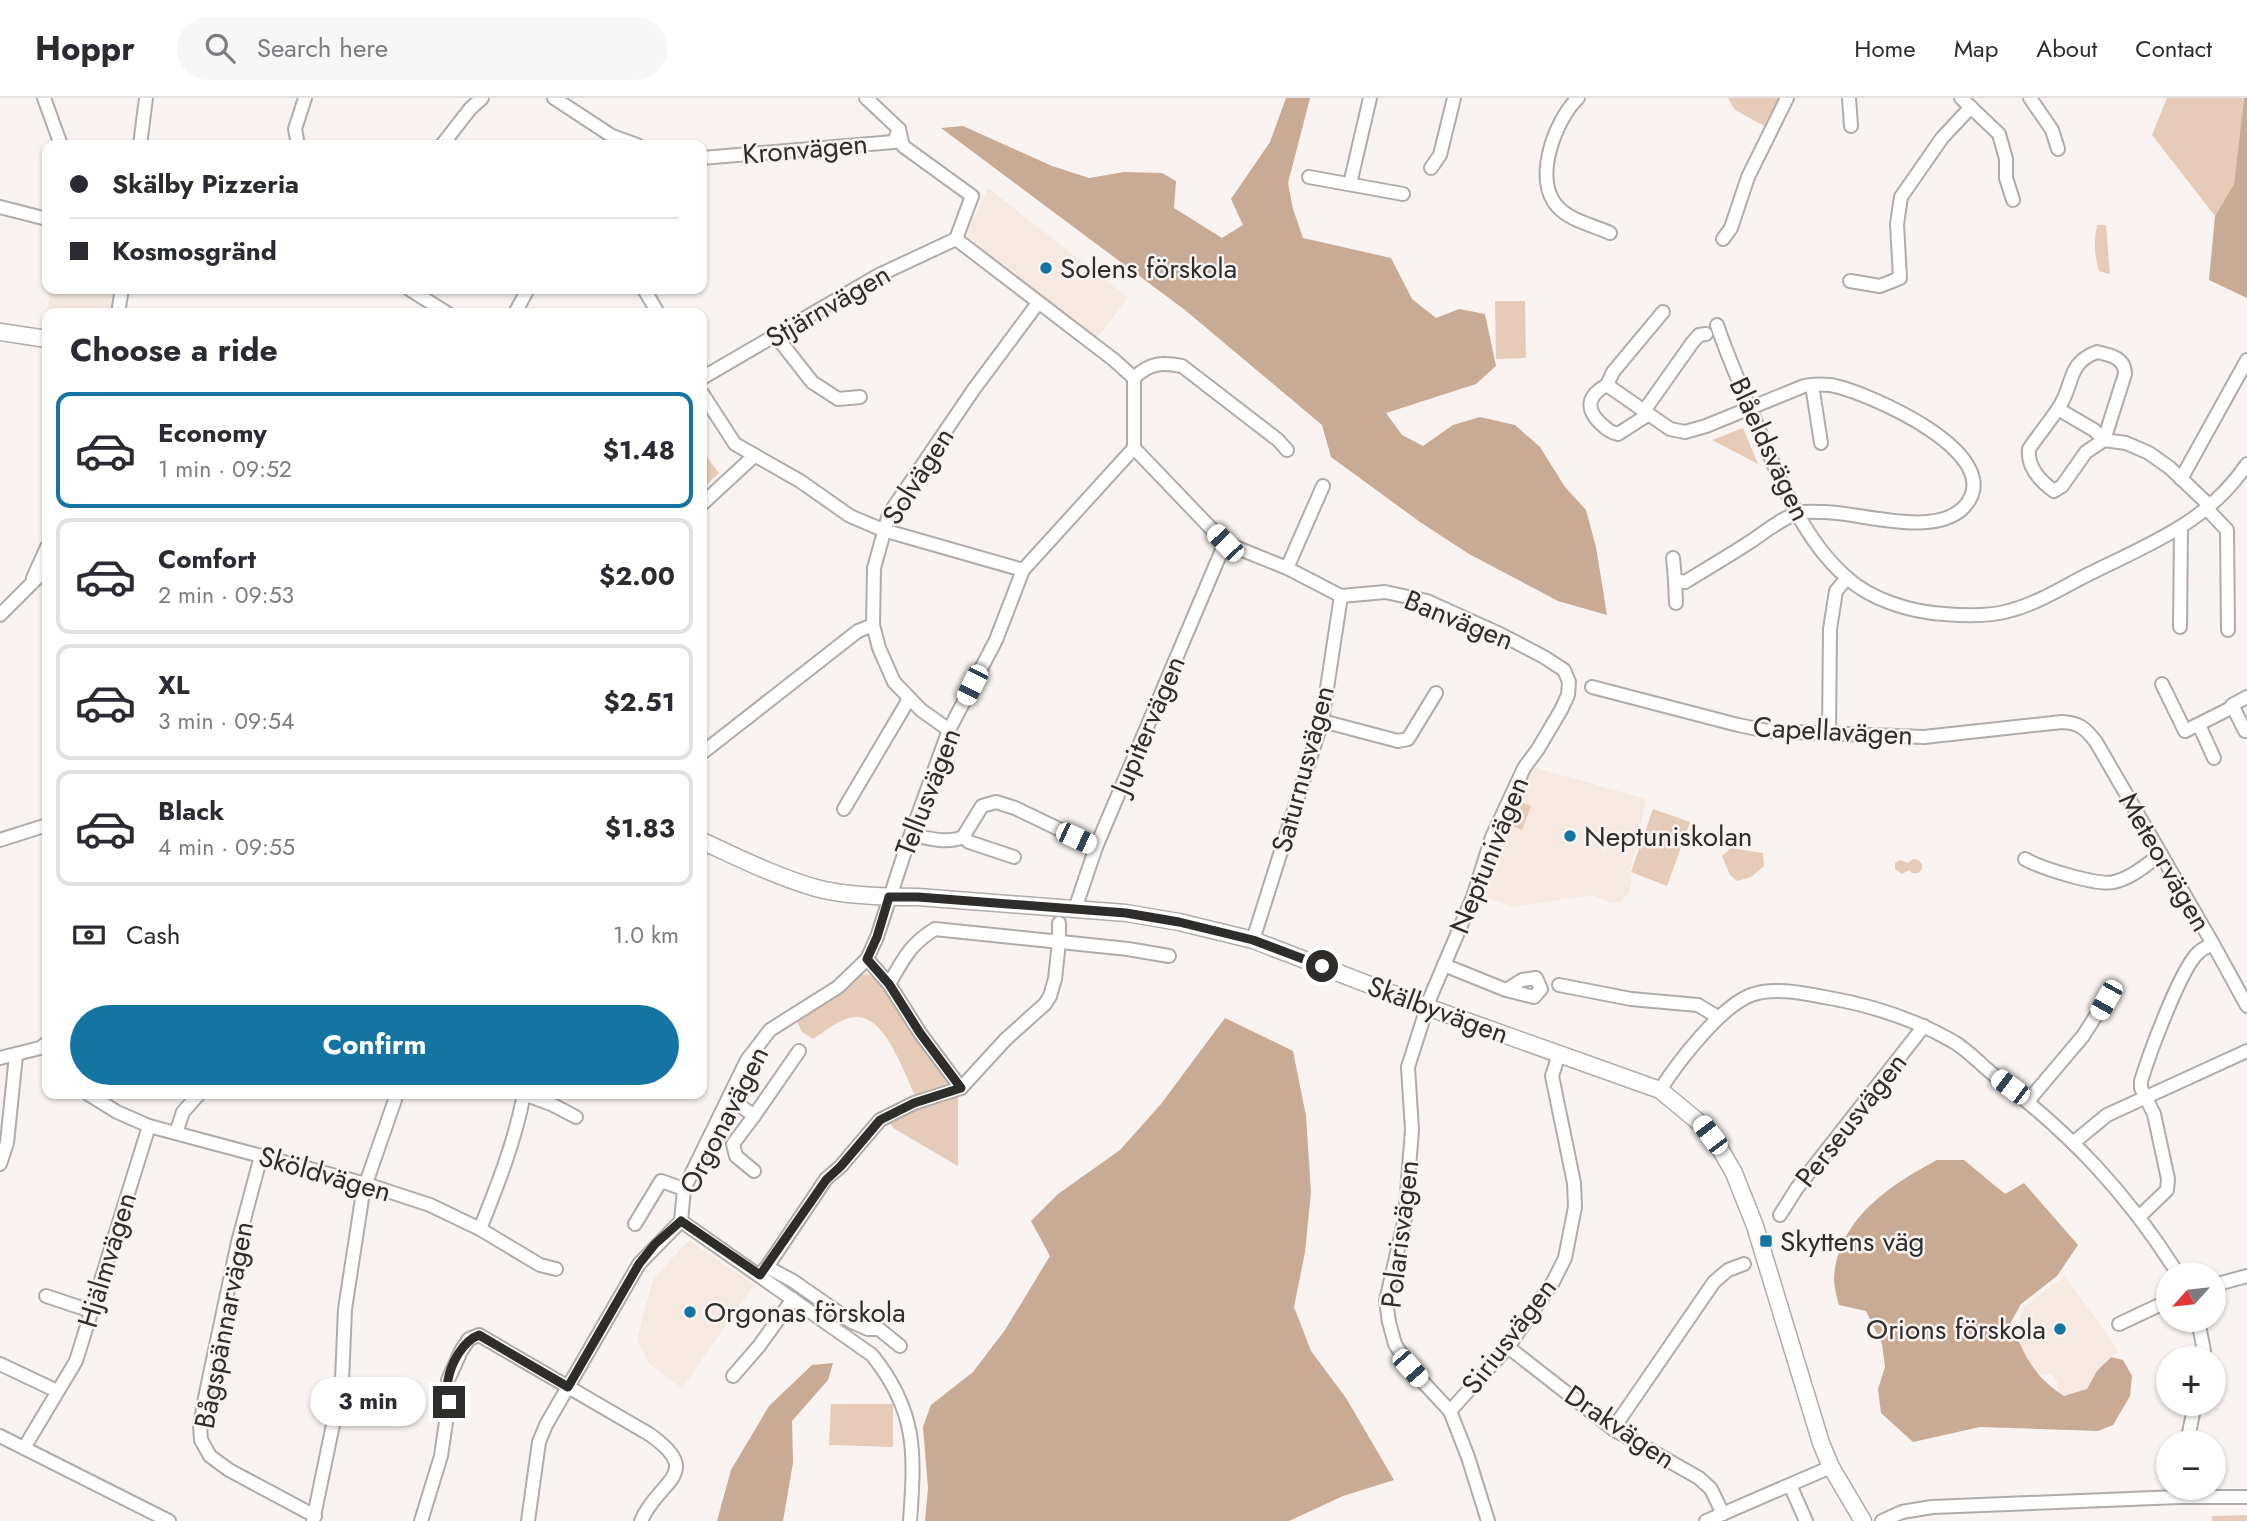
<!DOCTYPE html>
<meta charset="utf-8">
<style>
body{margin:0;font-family:Jost,sans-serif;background:#f7f7f7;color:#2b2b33;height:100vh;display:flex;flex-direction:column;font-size:26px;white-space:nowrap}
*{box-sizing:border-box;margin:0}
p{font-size:23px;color:#7c7c81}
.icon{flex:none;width:38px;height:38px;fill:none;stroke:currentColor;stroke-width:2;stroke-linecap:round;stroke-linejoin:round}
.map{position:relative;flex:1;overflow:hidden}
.details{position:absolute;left:42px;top:210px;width:665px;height:791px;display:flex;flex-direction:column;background:#fff;border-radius:14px;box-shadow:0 2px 5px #0004}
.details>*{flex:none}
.top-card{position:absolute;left:42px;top:42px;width:665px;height:154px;border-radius:14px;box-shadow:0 2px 5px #0004;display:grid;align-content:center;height:154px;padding:0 28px;background:#fff}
.needle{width:46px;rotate:243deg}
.fabs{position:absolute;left:2156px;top:1164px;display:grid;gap:14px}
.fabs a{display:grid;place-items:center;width:70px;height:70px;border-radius:50%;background:#fff;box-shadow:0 2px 5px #0004;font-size:35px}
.end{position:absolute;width:32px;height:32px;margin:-16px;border:9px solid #2f2d2c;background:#fff;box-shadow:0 0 0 4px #fff}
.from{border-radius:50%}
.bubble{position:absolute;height:49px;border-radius:24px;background:#fff;box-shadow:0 2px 5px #0004;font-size:23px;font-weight:700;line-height:49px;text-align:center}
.car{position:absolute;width:21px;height:42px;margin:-21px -10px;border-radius:9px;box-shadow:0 0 5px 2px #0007;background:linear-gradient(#fff 24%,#345 0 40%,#fff 0 76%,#345 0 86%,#fff 0)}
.top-card b{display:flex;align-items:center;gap:24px;height:66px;font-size:26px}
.top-card b+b{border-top:2px solid #e1e1e2}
.top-card i{width:18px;height:18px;background:#2b2b33}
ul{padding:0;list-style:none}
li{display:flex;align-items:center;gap:21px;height:116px;margin:0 14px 10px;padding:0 14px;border:4px solid #e1e1e2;border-radius:14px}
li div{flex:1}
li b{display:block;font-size:26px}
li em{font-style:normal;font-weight:700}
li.current{border-color:#1475a2}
li>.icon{width:63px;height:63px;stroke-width:1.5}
h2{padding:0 28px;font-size:32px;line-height:84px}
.pay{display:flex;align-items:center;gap:18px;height:77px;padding:0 28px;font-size:26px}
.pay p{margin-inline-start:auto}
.button{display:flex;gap:14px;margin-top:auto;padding:14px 28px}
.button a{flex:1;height:80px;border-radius:42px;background:#1475a2;color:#fff;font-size:28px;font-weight:700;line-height:80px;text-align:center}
header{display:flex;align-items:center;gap:42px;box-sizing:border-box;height:98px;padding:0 35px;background:#fff;border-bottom:2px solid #e1e1e2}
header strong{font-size:33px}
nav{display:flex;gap:38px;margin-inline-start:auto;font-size:24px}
.search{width:490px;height:63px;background:#f7f7f7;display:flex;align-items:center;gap:18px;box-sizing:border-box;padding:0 24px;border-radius:38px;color:#7c7c81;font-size:26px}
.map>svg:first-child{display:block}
</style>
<header>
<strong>Hoppr</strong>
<div class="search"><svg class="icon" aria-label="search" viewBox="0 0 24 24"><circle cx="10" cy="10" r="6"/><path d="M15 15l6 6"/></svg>Search here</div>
<nav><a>Home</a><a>Map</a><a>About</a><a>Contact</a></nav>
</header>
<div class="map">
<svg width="2247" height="1423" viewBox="0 0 2247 1423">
<rect width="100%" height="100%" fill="#f9f4f1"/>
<g fill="#f5e9e1">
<polygon points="988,90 1128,200 1095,242 965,140"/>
<polygon points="50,191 79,191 116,196 114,215 47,215 47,230 45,229"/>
<polygon points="1533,669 1646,701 1630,774 1632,782 1629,795 1620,804 1612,805 1592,797 1513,809 1477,796 1523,685"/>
<polygon points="689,1142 754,1187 682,1290 649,1266 637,1241 653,1182"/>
<polygon points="2065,1178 2119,1253 2105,1263 2091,1310 2060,1313 2057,1283 2052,1276 2025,1276 2007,1265 2023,1209"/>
</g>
<g fill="#e7cbb9">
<polygon points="1728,0 1783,0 1768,30 1735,12"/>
<polygon points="2167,0 2244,0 2234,86 2215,118 2152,37"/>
<path d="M2097,127H2106L2110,176L2099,173C2094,157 2094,143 2097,127Z"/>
<polygon points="1495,203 1525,203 1526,260 1496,261"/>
<polygon points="1743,330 1758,366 1712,342"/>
<polygon points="707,359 719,375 702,391 702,362"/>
<polygon points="1519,703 1531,708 1522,732 1510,727"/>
<polygon points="1653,711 1690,724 1667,788 1631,774"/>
<polygon points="1731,750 1763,755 1764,768 1751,779 1737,783 1730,777 1722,758"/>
<polygon points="1913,761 1918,762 1922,766 1922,771 1918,775 1912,775 1909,772 1902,776 1895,771 1895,765 1900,762 1908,765"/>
<path d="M866,876L877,880L958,991V1068L893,1030L884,1012L915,997C904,975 886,919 857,919C841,919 826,933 813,941L802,934L796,922L824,906L861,877Z"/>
<polygon points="831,1306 893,1306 893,1349 829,1347"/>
<polygon points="2247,1417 2247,1423 2212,1423 2212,1418"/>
</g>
<g fill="#c9aa95">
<polygon points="1286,0 1310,0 1288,85 1293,111 1303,140 1391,160 1412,201 1436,220 1459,211 1485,216 1496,268 1476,286 1386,315 1402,337 1423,348 1453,327 1480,319 1515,327 1540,349 1565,389 1586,412 1596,449 1607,517 1558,503 1469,456 1420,424 1331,359 1322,327 1185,212 941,30 963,28 1052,68 1089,80 1124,74 1162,75 1176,83 1174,110 1222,140 1243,127 1231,101 1270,44"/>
<polygon points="2244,0 2247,0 2247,200 2209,182 2215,118 2234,86"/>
<polygon points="1225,920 1293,953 1306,1018 1311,1094 1305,1154 1294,1209 1311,1253 1346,1300 1394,1382 1343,1398 1289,1423 925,1423 928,1390 923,1329 931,1307 973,1274 1005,1232 1050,1158 1031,1123 1058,1096 1120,1052 1161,1006"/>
<path d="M1937,1062H1964L2005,1096L2024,1085L2078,1147L2057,1178L2021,1206L2011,1224C2024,1257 2033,1278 2064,1298L2087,1291L2097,1273L2111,1259L2123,1262L2132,1278L2130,1298L2113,1327L2098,1333L1980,1329L1913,1344L1881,1315L1878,1291L1885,1269L1882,1246L1866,1213L1839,1207C1837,1199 1834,1189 1834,1180C1838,1121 1890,1087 1937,1062Z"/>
<polygon points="833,1265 828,1282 792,1323 793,1365 783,1423 717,1423 731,1372 769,1308 812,1267"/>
</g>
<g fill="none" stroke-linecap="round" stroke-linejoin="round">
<g stroke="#b0aca9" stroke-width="16">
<g id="street">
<polyline points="44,0 61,47"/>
<polyline points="554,0 612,38 637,47"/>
<polyline points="866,0 899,31 903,48 972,98 956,141 1114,262 1134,280 1134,350 1225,445 1287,470 1341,498 1385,494 1427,503 1502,537 1544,559 1564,572 1569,584 1568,597 1561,612 1538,651 1524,670 1492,739 1473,799 1430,900 1408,969 1412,1032 1405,1120 1386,1203 1389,1224 1395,1246 1410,1270 1450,1313 1468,1359 1488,1423"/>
<path d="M1578,0C1555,22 1533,81 1557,108C1570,123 1593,127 1610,135"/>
<polyline points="1849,0 1851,28"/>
<polyline points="1961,0 1999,36 2006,61 2006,80 2013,102"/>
<polyline points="2030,0 2052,32 2058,51"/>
<polyline points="140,47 146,0"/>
<polyline points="298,47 295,31 305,0"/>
<polyline points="442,47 470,11 482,0"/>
<polyline points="702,60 894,44 899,31"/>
<polyline points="1431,70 1440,57 1454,0"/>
<polyline points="1309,79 1403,96"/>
<polyline points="1350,86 1370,0"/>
<polyline points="0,109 47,121"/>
<polyline points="1723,141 1731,130 1748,79 1787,0"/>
<polyline points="1850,183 1880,188 1900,180 1897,126 1901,99 1942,40 1971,9"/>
<polyline points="409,191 447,215"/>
<polyline points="644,191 658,215"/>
<polyline points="118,215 122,191"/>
<polyline points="515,215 528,191"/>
<path d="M1717,227C1728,260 1743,292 1756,325C1779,379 1801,439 1846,479C1871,502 1911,514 1944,516C1966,518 1990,519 2012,512C2041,504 2066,487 2093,474C2152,445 2209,423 2247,366"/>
<polyline points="776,238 812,284 838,301 860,299"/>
<path d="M2097,254C2111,257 2125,260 2125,276L2104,342L2086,354L2062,388L2054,393C2040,383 2027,369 2029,351C2039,336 2052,321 2061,306C2074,283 2068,265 2097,254Z"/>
<polyline points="702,280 879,177 956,141"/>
<path d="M1134,280C1149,265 1162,264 1182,268L1278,342L1287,352"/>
<polyline points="1607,287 1613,274 1663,214"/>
<polyline points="1812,287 1821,345"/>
<polyline points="702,295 735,346 800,383 850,418 883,432 1023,472"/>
<polyline points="2058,311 2094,332 2104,342 2126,345 2149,355 2170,370 2210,408"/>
<polyline points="1644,313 1692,245 1699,237 1706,236"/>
<path d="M1649,316L1618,336C1609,334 1606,330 1599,324C1584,308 1590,296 1607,287L1670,331L1685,334L1706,328L1804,288C1813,286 1821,286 1830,287C1866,293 2012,357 1964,409C1935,440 1862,415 1825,414C1817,414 1806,413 1798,415C1782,420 1766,433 1753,442C1730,457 1708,470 1685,484L1675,482L1673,460"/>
<polyline points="2181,381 2247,262"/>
<polyline points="702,406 754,358"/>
<polyline points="2207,411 2227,432 2228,532"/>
<polyline points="1287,470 1323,388"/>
<polyline points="33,480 47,449"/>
<polyline points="1675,482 1676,505"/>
<polyline points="0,517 47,470"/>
<polyline points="2180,529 2181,430"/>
<polyline points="2162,586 2185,633 2233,609"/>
<path d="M1592,589L1738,627L1768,633L1924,639L2062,624C2080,625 2085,630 2096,644L2213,846L2247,908"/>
<polyline points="1322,623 1398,643 1408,641 1436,595"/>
<polyline points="2199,627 2214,660"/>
<polyline points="949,632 921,612 894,584 879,550 873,527 874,470 889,416 974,291 1038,205"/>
<polyline points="2245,633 2232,607 2247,599"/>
<polyline points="1829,636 1830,531 1836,493 1847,480"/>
<polyline points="702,655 858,533 873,527"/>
<polyline points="844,711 909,601"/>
<path d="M911,737C928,740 947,746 963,739L982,708L996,704L1015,710L1096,749"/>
<polyline points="963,739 969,744 1014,759"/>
<polyline points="0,742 47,727"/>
<path d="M2025,761C2041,770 2097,788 2114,784C2132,780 2147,766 2161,756"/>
<polyline points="1075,811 1096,749 1225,445"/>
<polyline points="1253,842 1322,623 1341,498"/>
<polyline points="867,861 889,886 920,935 961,990"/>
<polyline points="1444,867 1506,892 1522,882 1536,880 1541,891 1534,899 1506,892"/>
<path d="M889,886C903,862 910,846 935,831L1128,851L1169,858"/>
<polyline points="1559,887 1631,901 1698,907 1718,919"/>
<polyline points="0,960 40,950 47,945"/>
<path d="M1660,992C1678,964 1720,909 1751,897C1773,889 1802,895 1824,899C1871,907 1913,920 1954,944C1969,953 1981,967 1995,978C2071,1036 2127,1095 2178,1176"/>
<polyline points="88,996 117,1014 149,1028 366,1086 430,1107 480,1131 540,1167 556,1171"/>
<polyline points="524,996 551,1006 576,1019"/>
<polyline points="729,999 754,1018 733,1046 736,1058 754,1073"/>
<polyline points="2028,1003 2083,938 2106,902"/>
<polyline points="754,1018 799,953"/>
<polyline points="176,1035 183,1014 199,996"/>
<polyline points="2073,1045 2107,1017 2247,953"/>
<polyline points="261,1058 238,1144 206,1295 200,1327 201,1342 210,1358 229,1372 315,1418"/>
<polyline points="0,1066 7,1045 16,957"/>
<polyline points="1780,1117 1797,1090 1924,928"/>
<path d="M2140,1118L2167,1092L2168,1081L2154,1016L2141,990V983C2149,957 2181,869 2199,854C2203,850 2209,848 2213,846"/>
<path d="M681,1123L872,1257C917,1313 915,1354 910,1423"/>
<polyline points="635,1126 661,1083 684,1091"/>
<path d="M480,1131C498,1086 515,1043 524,996"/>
<polyline points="767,1169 826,1081 841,1068 880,1022 914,1005 961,990 1006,941 1045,906 1050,898 1055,881 1059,844 1059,825"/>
<polyline points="762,1174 767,1169 793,1183 852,1224 868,1231 879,1231 900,1248"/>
<polyline points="2214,1187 2247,1178"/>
<polyline points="46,1198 91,1213"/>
<polyline points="2198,1222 2204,1253 2202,1260"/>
<polyline points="2119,1226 2168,1203"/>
<polyline points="1508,1249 1613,1331 1699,1380 1711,1391 1723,1416"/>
<polyline points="0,1266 57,1293"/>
<polyline points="733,1278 759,1248 793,1201"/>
<polyline points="1450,1313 1508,1249 1553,1184 1565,1160 1575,1109 1574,1085 1552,978 1559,956"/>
<polyline points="1613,1331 1714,1184 1728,1172 1744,1166"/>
<polyline points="0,1338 169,1423"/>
<polyline points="2187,1344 2195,1306"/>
<polyline points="24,1350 76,1263 149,1028"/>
<polyline points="1790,1387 1806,1423"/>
<polyline points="313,1423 342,1283 345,1211 363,1094 397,996"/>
<path d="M421,1423L441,1358L449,1304L448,1282L461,1253L469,1241L479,1237L649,1336C706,1376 658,1382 641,1423"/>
<polyline points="528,1423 539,1344 546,1327 639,1166 681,1123 684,1091 747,962 770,932 838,889 867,861 877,839 907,747 949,632 996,542 1023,472 1134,350"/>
<polyline points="1706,1423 1831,1369"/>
<polyline points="1882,1423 1902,1414 1932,1409 2179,1399 2247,1399"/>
</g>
</g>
<g stroke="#b0aca9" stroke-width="19">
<g id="secondary">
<polyline points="0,234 47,241"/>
<path d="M702,743C739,760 777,779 816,790C844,798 888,799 918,799L1126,815L1179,824L1253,842L1427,909L1660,992L1701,1026L1719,1049L1734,1075L1755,1128L1821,1345L1831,1369L1863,1423"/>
</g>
</g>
<use href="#street" stroke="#fff" stroke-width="12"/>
<use href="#secondary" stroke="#fff" stroke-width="16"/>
</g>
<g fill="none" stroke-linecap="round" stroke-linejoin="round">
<path stroke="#2f2d2c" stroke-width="9" d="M449,1304C448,1297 447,1288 448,1282C451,1265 463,1243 479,1237L568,1289L639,1166L655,1146L681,1123L760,1177L826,1082L841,1068L880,1022L914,1005L961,990L920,935L889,886L867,861L877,839L889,799H918L1126,815L1179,824L1253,842L1322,868"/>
</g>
<g fill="#1475a2" stroke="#f9f4f1" stroke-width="2.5">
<circle cx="1046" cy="170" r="7"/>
<circle cx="1570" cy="738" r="7"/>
<rect x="1759" y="1136" width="14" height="14" rx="3.5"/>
<circle cx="690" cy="1214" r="7"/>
<circle cx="2060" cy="1231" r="7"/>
</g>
<g text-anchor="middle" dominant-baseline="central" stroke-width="5" stroke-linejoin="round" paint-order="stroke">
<g font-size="28" fill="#2f2d2c" stroke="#f9f4f1">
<text transform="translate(805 51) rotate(-5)">Kronvägen</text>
<text transform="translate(828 208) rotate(-30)">Stjärnvägen</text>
<text transform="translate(1770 351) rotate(65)">Blåeldsvägen</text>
<text transform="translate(918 378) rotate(-58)">Solvägen</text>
<text transform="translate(1459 522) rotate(22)">Banvägen</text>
<text transform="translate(1148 627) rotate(-67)">Jupitervägen</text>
<text transform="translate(1833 633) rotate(3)">Capellavägen</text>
<text transform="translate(1303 671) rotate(-75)">Saturnusvägen</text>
<text transform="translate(928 694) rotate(-69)">Tellusvägen</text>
<text transform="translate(1489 757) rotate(-68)">Neptunivägen</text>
<text transform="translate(2165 764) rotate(60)">Meteorvägen</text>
<text transform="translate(1438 912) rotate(20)">Skälbyvägen</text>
<text transform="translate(724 1022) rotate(-63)">Orgonavägen</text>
<text transform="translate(1851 1022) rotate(-52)">Perseusvägen</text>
<text transform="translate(325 1076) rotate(16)">Sköldvägen</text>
<text transform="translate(1400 1136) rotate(-83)">Polarisvägen</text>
<text transform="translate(107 1162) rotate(-73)">Hjälmvägen</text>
<text transform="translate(224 1227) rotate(-79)">Bågspännarvägen</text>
<text transform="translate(1509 1238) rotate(-53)">Siriusvägen</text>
<text transform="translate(1620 1329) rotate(34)">Drakvägen</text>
</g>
<g font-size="28" fill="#2f2d2c" stroke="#f9f4f1" text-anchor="start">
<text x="1060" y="170">Solens förskola</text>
<text x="1584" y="738">Neptuniskolan</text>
<text x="1780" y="1143">Skyttens väg</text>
<text x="704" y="1214">Orgonas förskola</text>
<text x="2046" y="1231" text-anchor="end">Orions förskola</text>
</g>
</g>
</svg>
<div class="fabs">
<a><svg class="needle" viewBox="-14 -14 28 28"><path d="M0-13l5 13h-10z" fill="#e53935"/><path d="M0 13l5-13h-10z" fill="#7c7c81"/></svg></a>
<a>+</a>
<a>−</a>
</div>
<i class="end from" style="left:1322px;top:868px"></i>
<i class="end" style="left:449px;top:1304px"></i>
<div class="bubble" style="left:310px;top:1279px;width:116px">3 min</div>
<i class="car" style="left:1225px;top:445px;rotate:316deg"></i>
<i class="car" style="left:972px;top:587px;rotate:207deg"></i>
<i class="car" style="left:1076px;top:740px;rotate:115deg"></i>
<i class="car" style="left:2106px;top:902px;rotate:209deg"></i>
<i class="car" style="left:2010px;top:989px;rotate:307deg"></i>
<i class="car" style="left:1710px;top:1037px;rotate:323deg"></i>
<i class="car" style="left:1410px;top:1270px;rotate:139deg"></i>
<div class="top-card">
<b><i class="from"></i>Skälby Pizzeria</b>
<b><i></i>Kosmosgränd</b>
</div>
<section class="details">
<h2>Choose a ride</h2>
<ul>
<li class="current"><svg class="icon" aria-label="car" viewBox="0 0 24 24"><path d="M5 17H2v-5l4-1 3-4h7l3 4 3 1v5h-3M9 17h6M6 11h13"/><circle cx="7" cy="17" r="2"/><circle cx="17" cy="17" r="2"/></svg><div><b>Economy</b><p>1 min · 09:52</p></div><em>$1.48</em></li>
<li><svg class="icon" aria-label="car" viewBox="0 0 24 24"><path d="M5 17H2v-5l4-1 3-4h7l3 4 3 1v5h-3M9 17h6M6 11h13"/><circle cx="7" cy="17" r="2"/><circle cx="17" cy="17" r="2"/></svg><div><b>Comfort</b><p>2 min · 09:53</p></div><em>$2.00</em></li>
<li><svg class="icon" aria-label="car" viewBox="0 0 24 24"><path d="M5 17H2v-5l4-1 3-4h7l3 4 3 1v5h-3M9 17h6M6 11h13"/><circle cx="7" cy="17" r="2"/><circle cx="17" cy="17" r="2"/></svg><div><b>XL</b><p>3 min · 09:54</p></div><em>$2.51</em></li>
<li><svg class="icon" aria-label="car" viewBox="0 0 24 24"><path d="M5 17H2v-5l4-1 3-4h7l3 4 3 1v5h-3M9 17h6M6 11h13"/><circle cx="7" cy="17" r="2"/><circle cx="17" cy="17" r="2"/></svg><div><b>Black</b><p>4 min · 09:55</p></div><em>$1.83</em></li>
</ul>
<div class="pay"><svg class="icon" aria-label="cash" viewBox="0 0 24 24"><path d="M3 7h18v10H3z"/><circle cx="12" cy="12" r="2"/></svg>Cash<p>1.0 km</p></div>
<div class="button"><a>Confirm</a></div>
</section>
</div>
